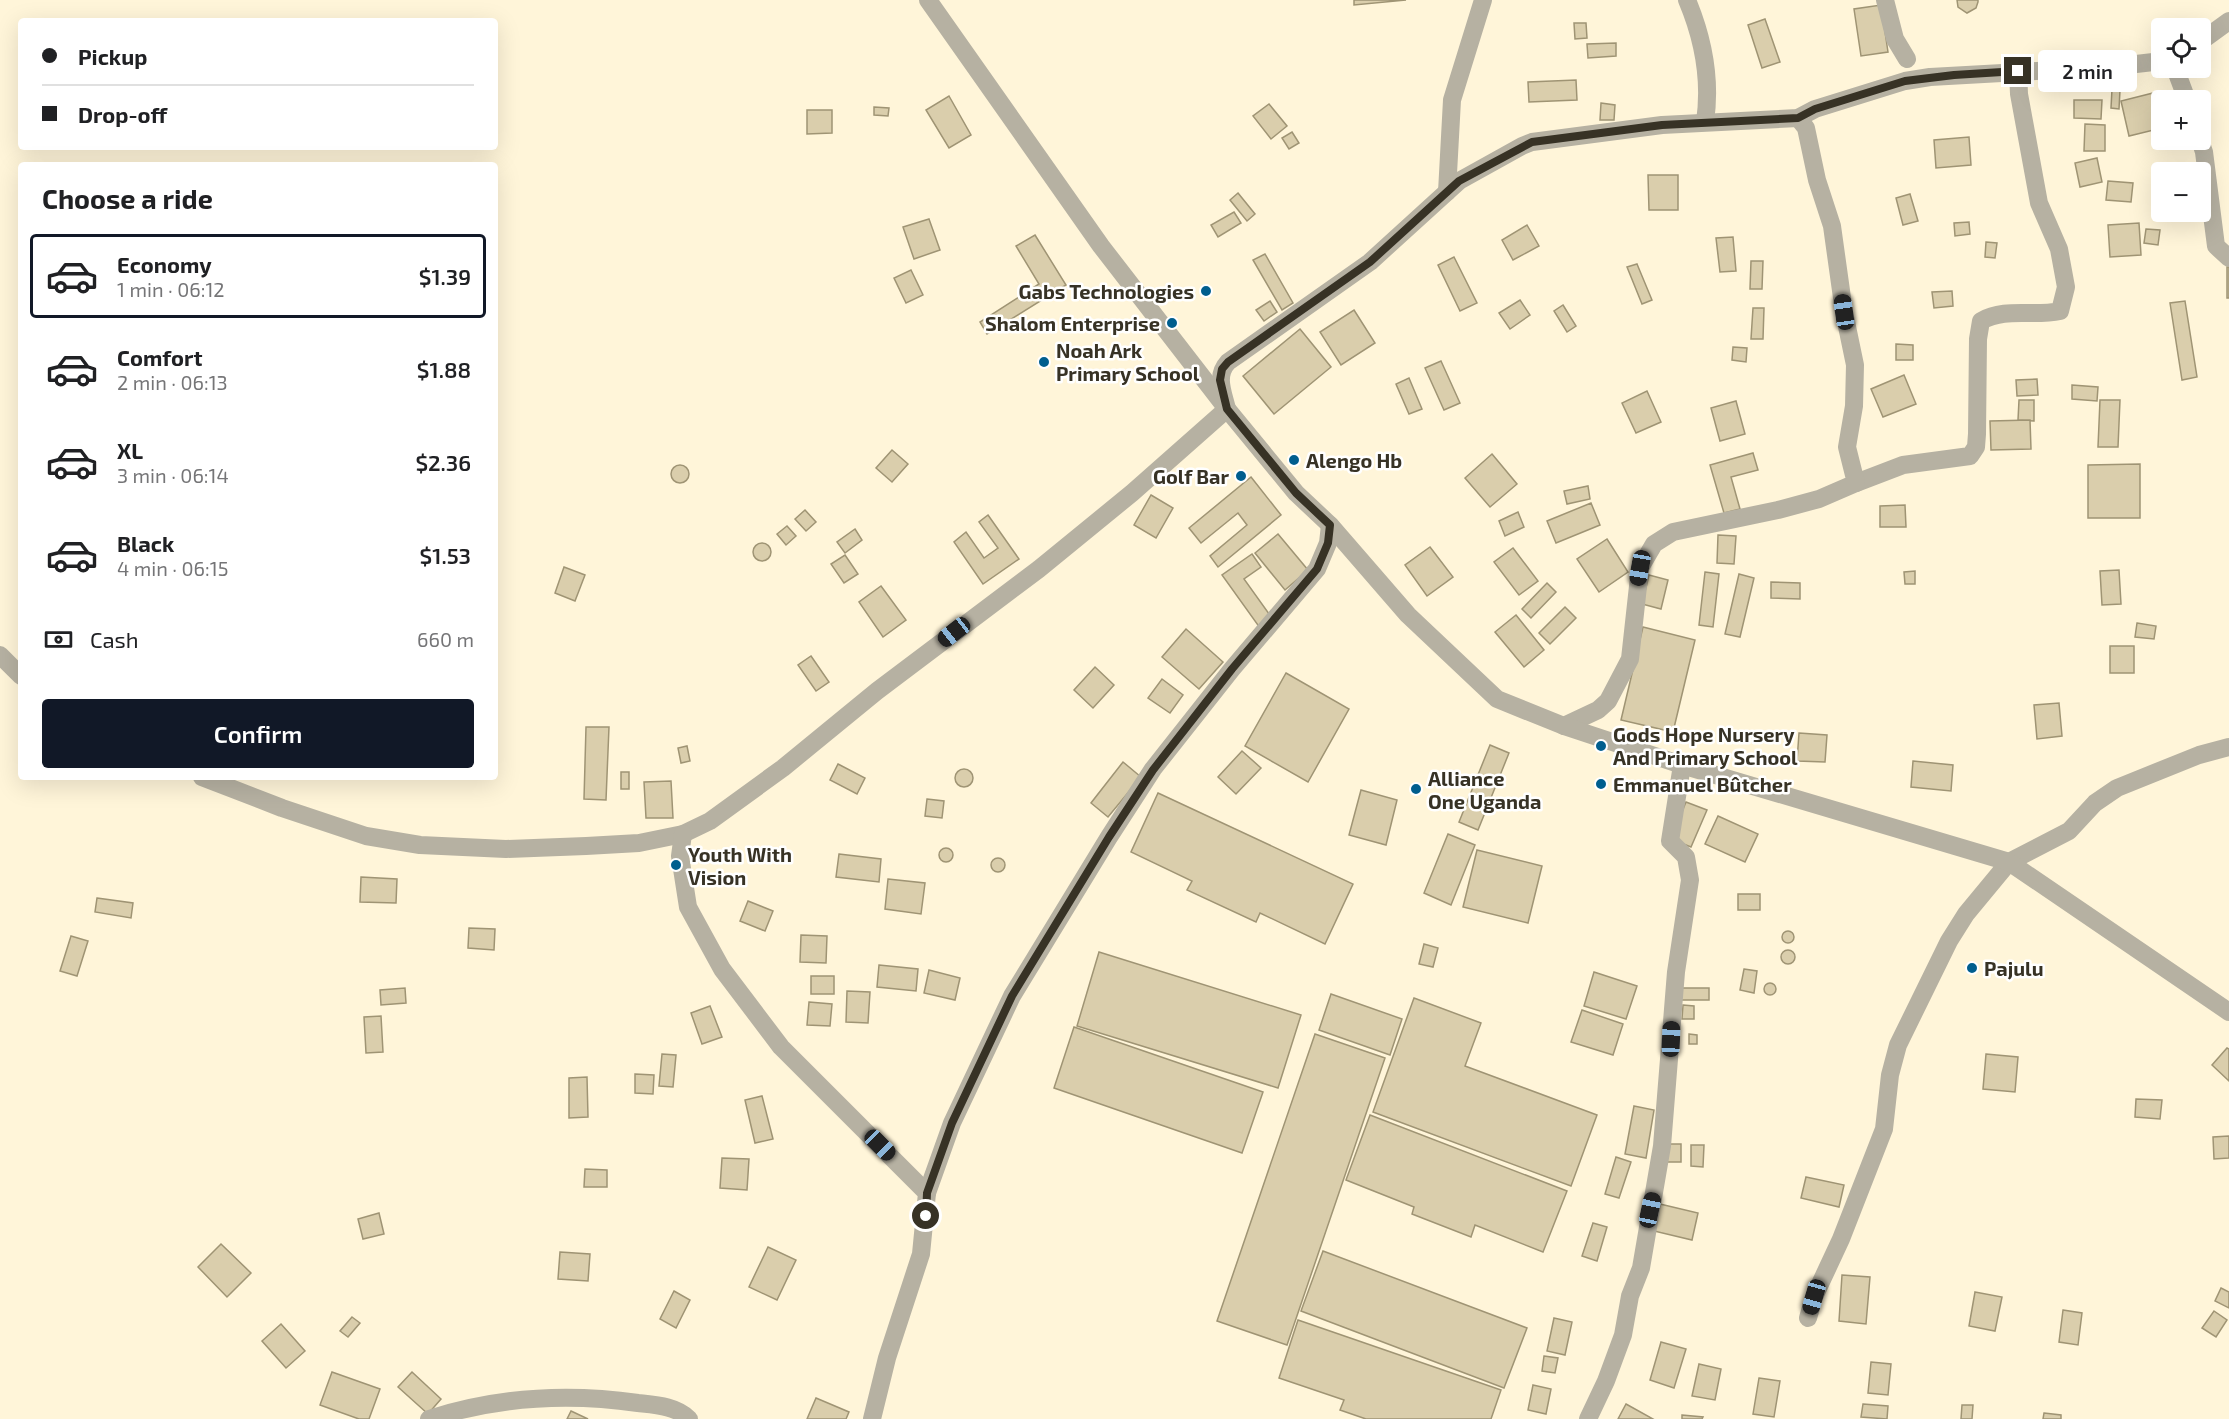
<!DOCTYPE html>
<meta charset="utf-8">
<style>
body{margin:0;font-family:"Exo 2",sans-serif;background:#f2f2f2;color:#202124;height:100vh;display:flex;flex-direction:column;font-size:22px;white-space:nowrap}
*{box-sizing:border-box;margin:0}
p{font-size:20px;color:#757577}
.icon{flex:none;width:33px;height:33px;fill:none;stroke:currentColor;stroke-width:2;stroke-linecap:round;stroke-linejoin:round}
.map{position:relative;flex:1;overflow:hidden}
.sheet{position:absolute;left:18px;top:162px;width:480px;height:618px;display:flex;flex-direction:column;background:#fff;border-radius:6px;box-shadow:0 6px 24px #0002}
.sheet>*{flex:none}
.hud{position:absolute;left:18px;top:18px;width:480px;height:132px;border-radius:6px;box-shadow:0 6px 24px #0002;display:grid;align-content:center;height:132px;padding:0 24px;background:#fff}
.controls{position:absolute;left:2151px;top:18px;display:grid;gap:12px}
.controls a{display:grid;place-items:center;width:60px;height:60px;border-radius:6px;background:#fff;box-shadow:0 6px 24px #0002;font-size:30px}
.end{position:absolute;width:27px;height:27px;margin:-14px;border:8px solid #373225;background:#fff;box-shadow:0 0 0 3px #fff}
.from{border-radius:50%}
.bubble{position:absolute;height:42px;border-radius:6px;background:#fff;box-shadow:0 6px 24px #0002;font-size:20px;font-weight:600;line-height:42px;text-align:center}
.car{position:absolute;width:18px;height:36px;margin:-18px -9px;border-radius:8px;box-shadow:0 0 4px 2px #0007;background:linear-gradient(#222 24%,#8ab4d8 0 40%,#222 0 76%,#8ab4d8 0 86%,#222 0)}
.hud b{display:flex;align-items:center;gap:21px;height:57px;font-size:22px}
.hud b+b{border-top:2px solid #e0e0e0}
.hud i{width:15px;height:15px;background:#202124}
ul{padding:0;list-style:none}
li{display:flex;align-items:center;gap:18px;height:84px;margin:0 12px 9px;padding:0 12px;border:3px solid transparent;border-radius:6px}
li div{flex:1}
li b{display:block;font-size:22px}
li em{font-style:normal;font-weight:600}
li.active{border-color:#111827}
li>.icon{width:54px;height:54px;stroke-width:1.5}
h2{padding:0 24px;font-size:27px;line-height:72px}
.pay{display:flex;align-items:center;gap:15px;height:66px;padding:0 24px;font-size:22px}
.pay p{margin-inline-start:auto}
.primary-button{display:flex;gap:12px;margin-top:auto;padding:12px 24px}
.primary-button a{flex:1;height:69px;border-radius:6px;background:#111827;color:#fff;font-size:24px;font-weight:600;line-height:69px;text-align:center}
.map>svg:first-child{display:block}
</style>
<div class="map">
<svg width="2229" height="1419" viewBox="0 0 2229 1419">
<rect width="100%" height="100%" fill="#fff5d9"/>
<g fill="#daceac" stroke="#9f9474" stroke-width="1.5">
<polygon points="1354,0 1406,0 1354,5"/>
<polygon points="1957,0 1978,0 1978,2 1976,8 1967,13 1958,7"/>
<polygon points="1881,5 1888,52 1861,56 1854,9"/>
<polygon points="1765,19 1780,62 1762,68 1748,25"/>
<polygon points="1574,23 1586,23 1587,38 1575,39"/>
<polygon points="1616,43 1616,56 1588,58 1587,44"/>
<polygon points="1576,80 1577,100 1529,102 1528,82"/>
<polygon points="2112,89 2120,90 2119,109 2111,108"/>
<polygon points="2161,91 2164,100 2162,100 2162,128 2129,136 2121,101"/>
<polygon points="949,96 971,135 949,148 926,110"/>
<polygon points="2074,100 2102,100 2101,119 2074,118"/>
<polygon points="1601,103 1615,105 1614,120 1600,120"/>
<polygon points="1269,104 1287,126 1271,139 1253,116"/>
<polygon points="874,107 889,108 888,116 874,115"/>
<polygon points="807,110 832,110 832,133 807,134"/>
<polygon points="2085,124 2105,125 2105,151 2084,151"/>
<polygon points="1292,132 1299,143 1289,149 1282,138"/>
<polygon points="1969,137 1971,165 1936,168 1934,140"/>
<polygon points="2097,158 2102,182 2080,187 2075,163"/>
<polygon points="1648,175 1678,175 1678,210 1649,210"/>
<polygon points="2108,181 2133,183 2131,202 2106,200"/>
<polygon points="1238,193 1255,214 1247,221 1230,200"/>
<polygon points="1910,194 1918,221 1903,225 1896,198"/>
<polygon points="1234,212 1241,223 1218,237 1211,225"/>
<polygon points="929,219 940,250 914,259 903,227"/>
<polygon points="1969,222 1970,234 1955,236 1954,223"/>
<polygon points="2139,223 2141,255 2110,257 2108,225"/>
<polygon points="1527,225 1539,246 1513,260 1502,240"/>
<polygon points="2146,229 2160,230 2158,245 2144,243"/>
<polygon points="1035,235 1066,285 987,334 980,322 1039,284 1016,246"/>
<polygon points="1733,237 1736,271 1720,272 1716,238"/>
<polygon points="1986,242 1997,243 1995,258 1985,257"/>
<polygon points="1265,254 1293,303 1282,310 1253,260"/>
<polygon points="1454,257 1477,303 1460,311 1438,265"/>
<polygon points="1751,261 1763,261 1762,289 1750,289"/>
<polygon points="1637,264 1652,300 1642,304 1627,267"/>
<rect x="2227" y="267" width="2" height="31"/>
<polygon points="911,270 923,295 906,303 894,278"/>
<polygon points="1952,291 1953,306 1934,308 1932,292"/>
<polygon points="1520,300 1530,315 1510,329 1499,313"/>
<polygon points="1270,301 1277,312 1264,321 1256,310"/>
<polygon points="2185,301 2197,377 2182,380 2170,303"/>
<polygon points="1563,305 1576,326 1567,332 1554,311"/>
<polygon points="1753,308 1764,308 1763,339 1751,339"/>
<polygon points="1354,310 1375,343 1341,365 1320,332"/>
<polygon points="1300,329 1331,367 1274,414 1243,376"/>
<polygon points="1896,344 1913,345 1913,360 1896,360"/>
<polygon points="1733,347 1747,348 1746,362 1732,360"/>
<polygon points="1441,361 1460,403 1444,410 1425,368"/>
<polygon points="1904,375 1916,404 1883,417 1871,389"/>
<polygon points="1409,378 1422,409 1409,414 1396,384"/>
<polygon points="2037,379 2038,395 2017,396 2016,380"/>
<polygon points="2072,385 2098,387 2097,401 2072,399"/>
<polygon points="1647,391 1661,422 1636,433 1622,403"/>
<polygon points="2019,400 2034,400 2034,421 2018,420"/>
<polygon points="2100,400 2120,400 2118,447 2098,447"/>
<polygon points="1736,401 1745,434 1720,441 1711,408"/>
<polygon points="2030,420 2031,449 1991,450 1990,421"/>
<polygon points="892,450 908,464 892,482 876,468"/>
<polygon points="1753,453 1758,470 1731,477 1740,509 1724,513 1710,465"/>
<polygon points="1492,454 1517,484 1490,507 1465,478"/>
<polygon points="2140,464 2140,518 2088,518 2088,465"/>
<circle cx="680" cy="474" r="9"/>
<polygon points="1251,477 1281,515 1218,567 1210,556 1247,525 1238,513 1201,543 1189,528"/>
<polygon points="1588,486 1590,499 1567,504 1564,491"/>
<polygon points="1151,495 1173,508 1156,538 1134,525"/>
<polygon points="1591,503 1600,525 1556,543 1547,521"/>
<polygon points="1905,505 1906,527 1880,527 1880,506"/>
<polygon points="805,510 816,522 806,531 795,519"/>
<polygon points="1518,512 1524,527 1505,536 1499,521"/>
<polygon points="988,515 1019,559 983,584 954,542 966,532 984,558 998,548 979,522"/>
<polygon points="787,526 796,536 786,545 777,534"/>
<polygon points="855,529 862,540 845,553 837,542"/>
<polygon points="1278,534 1308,570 1285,590 1255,553"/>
<polygon points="1718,535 1736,536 1734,564 1717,563"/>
<polygon points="1607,539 1628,572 1599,592 1577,559"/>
<circle cx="762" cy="552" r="9"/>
<polygon points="1430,547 1453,577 1427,596 1405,565"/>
<polygon points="1513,548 1538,581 1519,595 1494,562"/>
<polygon points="1252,554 1261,567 1244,579 1272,618 1260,628 1222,575"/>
<polygon points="845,555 858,574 844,583 831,564"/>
<polygon points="564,567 585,575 575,601 555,593"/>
<polygon points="2119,570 2121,604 2102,605 2100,571"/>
<polygon points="1915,571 1915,584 1905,584 1904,572"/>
<polygon points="1705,572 1719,574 1713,627 1699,625"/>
<polygon points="1739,574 1754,578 1740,637 1725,634"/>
<polygon points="1649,575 1668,580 1661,609 1642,604"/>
<polygon points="1771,582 1800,583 1800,599 1771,598"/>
<polygon points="1547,583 1556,592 1531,618 1522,609"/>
<polygon points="881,586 906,620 883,637 859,602"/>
<polygon points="1565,607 1576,618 1550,644 1539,633"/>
<polygon points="1516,615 1544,650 1524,667 1495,632"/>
<polygon points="2137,623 2156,626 2154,639 2135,637"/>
<polygon points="1643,627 1695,640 1673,732 1621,720"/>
<polygon points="1186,629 1223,662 1199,689 1162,657"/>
<rect x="2110" y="646" width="24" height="27"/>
<polygon points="811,656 829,682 816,691 798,665"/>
<polygon points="1095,667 1114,685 1093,708 1074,690"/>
<polygon points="1286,673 1349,709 1308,782 1245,746"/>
<polygon points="1162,679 1183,695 1170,713 1148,698"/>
<polygon points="2059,703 2062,736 2037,739 2034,705"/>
<polygon points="586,727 609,727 606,800 584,799"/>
<polygon points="1799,733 1827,735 1825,762 1797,761"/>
<polygon points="1490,745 1509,753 1478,830 1459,822"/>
<polygon points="687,746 690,761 681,763 678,748"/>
<polygon points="1242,751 1261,768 1236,794 1218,777"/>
<polygon points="1913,761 1953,765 1951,791 1911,787"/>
<polygon points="1123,762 1141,777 1108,817 1091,803"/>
<polygon points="838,764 865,778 857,794 830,780"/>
<circle cx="964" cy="778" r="9"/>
<rect x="621" y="772" width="8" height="17"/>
<polygon points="671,781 673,818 646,818 644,782"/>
<polygon points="1361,790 1397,800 1386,845 1349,835"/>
<polygon points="1158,793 1353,884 1325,944 1260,913 1256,922 1187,890 1192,881 1131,852"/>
<polygon points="927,799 944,801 942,818 925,816"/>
<polygon points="1686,802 1707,810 1691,847 1671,839"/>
<polygon points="1718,816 1758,834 1745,862 1705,844"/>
<polygon points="1448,834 1475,845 1451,905 1424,893"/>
<circle cx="946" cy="855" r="7"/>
<polygon points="1477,850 1542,866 1528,923 1463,907"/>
<polygon points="839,854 881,859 879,882 836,877"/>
<circle cx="998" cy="865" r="7"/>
<polygon points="361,877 397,879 396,903 360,902"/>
<polygon points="888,879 925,883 921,914 885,909"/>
<rect x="1738" y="894" width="22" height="16"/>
<polygon points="97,898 133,903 131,918 95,912"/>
<polygon points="748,901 773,911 765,931 740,921"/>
<polygon points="469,928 495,929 494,950 468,948"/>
<circle cx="1788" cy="937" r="6"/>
<polygon points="801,935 827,936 826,963 800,962"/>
<polygon points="71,936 88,941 77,976 60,971"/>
<polygon points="1424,944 1438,948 1433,967 1419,964"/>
<circle cx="1788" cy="957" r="7"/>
<polygon points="1099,952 1301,1015 1278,1088 1077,1026"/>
<polygon points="879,965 918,969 916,991 877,987"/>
<polygon points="1744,969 1757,971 1754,993 1740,990"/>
<polygon points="929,970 960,978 955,1000 924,993"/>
<polygon points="1594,972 1637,986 1626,1019 1584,1006"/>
<rect x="811" y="976" width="23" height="18"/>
<circle cx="1770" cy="989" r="6"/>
<polygon points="405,988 406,1003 381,1005 380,990"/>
<rect x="1678" y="988" width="31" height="12"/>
<polygon points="847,991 870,992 868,1023 846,1022"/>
<polygon points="1331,994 1402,1019 1390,1055 1319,1030"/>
<polygon points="1414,998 1481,1023 1465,1066 1597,1115 1571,1186 1373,1112"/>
<polygon points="809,1002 832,1004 830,1026 807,1025"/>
<polygon points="1683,1005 1694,1006 1694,1019 1682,1019"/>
<polygon points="710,1006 722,1037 702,1044 691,1013"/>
<polygon points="1582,1010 1623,1024 1613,1055 1571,1042"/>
<polygon points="381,1016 383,1052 366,1053 364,1017"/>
<polygon points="1074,1027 1263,1092 1242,1153 1054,1088"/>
<polygon points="1315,1034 1385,1058 1287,1345 1217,1321"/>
<polygon points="1689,1034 1697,1035 1697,1044 1689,1044"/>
<polygon points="2227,1048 2229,1049 2229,1081 2212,1065"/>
<polygon points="662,1054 676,1055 673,1087 659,1086"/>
<polygon points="1986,1054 2018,1057 2015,1092 1983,1089"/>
<polygon points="635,1074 654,1075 653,1094 635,1093"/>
<polygon points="587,1077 588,1117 569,1118 569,1078"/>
<polygon points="762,1096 773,1139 755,1143 745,1100"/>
<polygon points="2136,1099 2162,1100 2160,1119 2135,1117"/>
<polygon points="1634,1106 1654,1110 1646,1158 1625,1154"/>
<polygon points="1370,1115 1567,1191 1543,1252 1475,1225 1471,1237 1412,1214 1414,1207 1346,1180"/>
<polygon points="2229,1136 2229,1158 2214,1159 2213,1137"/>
<rect x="1666" y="1144" width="15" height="18"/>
<polygon points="1691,1145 1704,1145 1703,1167 1691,1166"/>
<polygon points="1616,1157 1631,1162 1619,1198 1605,1194"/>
<polygon points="722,1158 749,1159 747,1190 720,1188"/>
<polygon points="585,1169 607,1170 607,1187 584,1187"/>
<polygon points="1806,1177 1844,1185 1839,1207 1801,1198"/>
<polygon points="1660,1204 1698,1213 1692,1240 1654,1231"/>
<polygon points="379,1213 384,1234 363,1239 358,1219"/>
<polygon points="1593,1223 1607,1227 1597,1261 1582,1256"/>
<polygon points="221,1244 251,1273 227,1297 198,1267"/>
<polygon points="768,1247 796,1260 777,1300 749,1287"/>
<polygon points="1323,1251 1527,1328 1504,1388 1301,1311"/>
<polygon points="560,1252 590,1254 588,1281 558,1279"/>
<polygon points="1842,1275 1870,1277 1866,1324 1839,1321"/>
<polygon points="2221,1288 2229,1292 2229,1308 2215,1301"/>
<polygon points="674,1291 690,1300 676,1328 660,1319"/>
<polygon points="1975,1292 2002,1297 1995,1331 1969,1326"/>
<polygon points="2063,1310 2082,1313 2078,1345 2059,1342"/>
<polygon points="2214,1311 2227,1320 2216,1337 2202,1328"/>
<polygon points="352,1317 360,1323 348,1337 340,1331"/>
<polygon points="1554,1318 1572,1322 1565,1355 1547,1351"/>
<polygon points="1298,1320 1501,1390 1491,1419 1366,1419 1340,1410 1344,1400 1279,1378"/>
<polygon points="281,1324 305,1351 286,1368 262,1341"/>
<polygon points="1661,1342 1686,1349 1674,1388 1650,1380"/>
<polygon points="1544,1356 1558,1358 1555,1373 1542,1371"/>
<polygon points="1871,1362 1891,1364 1888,1395 1868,1393"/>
<polygon points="1699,1364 1721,1369 1715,1400 1692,1396"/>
<polygon points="332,1372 380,1389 369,1419 359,1419 320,1405"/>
<polygon points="412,1372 441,1399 428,1414 398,1387"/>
<polygon points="1759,1378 1780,1381 1774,1417 1753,1414"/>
<polygon points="1533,1385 1551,1389 1546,1414 1528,1410"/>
<polygon points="816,1398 849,1412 846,1419 807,1419"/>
<polygon points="1626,1404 1653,1419 1618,1419"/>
<polygon points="1863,1404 1888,1406 1887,1419 1861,1417"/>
<polygon points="1962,1405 1973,1405 1972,1419 1961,1419"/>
<polygon points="571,1411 588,1419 567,1419"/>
<polygon points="2044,1413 2061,1415 2061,1419 2043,1419"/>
<polygon points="1682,1415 1703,1417 1702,1419 1682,1419"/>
</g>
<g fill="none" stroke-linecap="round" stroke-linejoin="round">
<g stroke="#b6b1a2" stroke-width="18">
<path d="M1687,0C1703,38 1711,81 1705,122"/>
<polyline points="1885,0 1895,39 1907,59"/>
<polyline points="2200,42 2229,21"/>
<polyline points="2175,68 2187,100"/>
<polyline points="2200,140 2204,152 2216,246 2229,258"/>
<polyline points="1447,192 1452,100 1483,0"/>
<path d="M1856,483L1903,465L1970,456L1976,447L1977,434L1978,339L1981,321C2006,307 2033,317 2060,311L2066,287L2059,249L2039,203L2019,94L2018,71"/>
<polyline points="0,655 21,676"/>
<polyline points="1564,726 1598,710 1608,701 1630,659 1640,568 1654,544 1673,532 1778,510 1819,499 1856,483 1847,447 1854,406 1855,365 1844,312 1832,226 1817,180 1806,128 1798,118"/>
<path d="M202,777L282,808L366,836L420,845L506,849L586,846L639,843L683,834L710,821L783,768L877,691L1039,569L1132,493L1227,409C1223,392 1215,376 1228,362L1370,262L1459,181L1522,146L1532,142L1662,125L1798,118L1815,109L1905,81L1930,77L2110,67L2162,61"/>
<polyline points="683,834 680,856 688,907 722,969 781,1047 927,1193 921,1254 887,1358 872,1419"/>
<polyline points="927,1193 952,1123 1012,996 1109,837 1153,769 1232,669 1317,569 1328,543 1330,525"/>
<polyline points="1808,1318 1814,1297 1841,1239 1884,1129 1890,1075 1898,1045 1949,941 1966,914 2009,862 2069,831 2095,803 2117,788 2199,755 2229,747"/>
<path d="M429,1419C497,1397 568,1393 638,1403C656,1405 676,1406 689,1419"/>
<polyline points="1588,1419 1606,1381 1623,1335 1630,1296 1641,1268 1662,1146 1676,972 1690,880 1686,857 1670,841 1682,765"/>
</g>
<polyline stroke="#b6b1a2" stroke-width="18" points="928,0 1101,246 1227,409 1296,493 1330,525 1408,615 1497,699 1564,726 1682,765 2009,862 2229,1012"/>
</g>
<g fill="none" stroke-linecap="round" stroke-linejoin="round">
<polyline stroke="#373225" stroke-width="8" points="926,1216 927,1193 952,1123 1012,996 1109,837 1153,770 1232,669 1317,569 1328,543 1330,525 1296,493 1227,409 1220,380 1222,369 1228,362 1370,262 1459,181 1532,142 1662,125 1798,118 1815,109 1905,81 1954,75 2018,71"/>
</g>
<g fill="#005e8e" stroke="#fff" stroke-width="2">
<circle cx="1206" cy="291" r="6"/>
<circle cx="1172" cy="323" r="6"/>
<circle cx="1044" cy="362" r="6"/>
<circle cx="1294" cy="460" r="6"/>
<circle cx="1241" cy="476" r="6"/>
<circle cx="1601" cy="746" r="6"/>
<circle cx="1601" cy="784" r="6"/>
<circle cx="1416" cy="789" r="6"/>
<circle cx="676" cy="865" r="6"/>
<circle cx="1972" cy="968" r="6"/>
</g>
<g text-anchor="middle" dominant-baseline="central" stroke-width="5" stroke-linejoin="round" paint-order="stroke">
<g font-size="20" font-weight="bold" fill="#373225" stroke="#fff" text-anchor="start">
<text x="1194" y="291" text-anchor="end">Gabs Technologies</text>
<text x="1160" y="323" text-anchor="end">Shalom Enterprise</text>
<text x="1056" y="350">Noah Ark<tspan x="1056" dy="23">Primary School</tspan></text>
<text x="1306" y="460">Alengo Hb</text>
<text x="1229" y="476" text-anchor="end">Golf Bar</text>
<text x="1613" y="734">Gods Hope Nursery<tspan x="1613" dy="23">And Primary School</tspan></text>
<text x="1428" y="778">Alliance<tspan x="1428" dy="23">One Uganda</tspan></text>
<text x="1613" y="784">Emmanuel Bûtcher</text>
<text x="688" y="854">Youth With<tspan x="688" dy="23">Vision</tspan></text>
<text x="1984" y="968">Pajulu</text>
</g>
</g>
</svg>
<div class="controls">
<a><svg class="icon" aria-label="locate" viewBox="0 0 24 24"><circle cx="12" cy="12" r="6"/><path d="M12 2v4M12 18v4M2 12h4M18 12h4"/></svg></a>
<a>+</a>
<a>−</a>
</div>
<i class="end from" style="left:926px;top:1216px"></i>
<i class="end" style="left:2018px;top:71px"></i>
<div class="bubble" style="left:2038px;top:50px;width:99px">2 min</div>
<i class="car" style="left:1844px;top:312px;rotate:352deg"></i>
<i class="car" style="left:1640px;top:568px;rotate:190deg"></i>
<i class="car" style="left:954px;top:632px;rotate:232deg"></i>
<i class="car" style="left:1671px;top:1039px;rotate:2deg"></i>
<i class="car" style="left:880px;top:1145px;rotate:135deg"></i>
<i class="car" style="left:1650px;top:1210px;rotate:12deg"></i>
<i class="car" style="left:1814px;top:1297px;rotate:196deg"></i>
<div class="hud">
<b><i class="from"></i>Pickup</b>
<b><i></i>Drop-off</b>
</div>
<section class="sheet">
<h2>Choose a ride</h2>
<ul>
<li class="active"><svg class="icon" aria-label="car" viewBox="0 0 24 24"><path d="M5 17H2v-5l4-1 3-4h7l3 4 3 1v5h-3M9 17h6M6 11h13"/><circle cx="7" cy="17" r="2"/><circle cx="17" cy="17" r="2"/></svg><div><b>Economy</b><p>1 min · 06:12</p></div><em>$1.39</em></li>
<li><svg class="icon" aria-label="car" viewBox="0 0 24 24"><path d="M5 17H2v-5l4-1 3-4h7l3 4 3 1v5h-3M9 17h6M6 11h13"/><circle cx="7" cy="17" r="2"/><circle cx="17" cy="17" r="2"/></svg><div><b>Comfort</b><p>2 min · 06:13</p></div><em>$1.88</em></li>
<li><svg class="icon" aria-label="car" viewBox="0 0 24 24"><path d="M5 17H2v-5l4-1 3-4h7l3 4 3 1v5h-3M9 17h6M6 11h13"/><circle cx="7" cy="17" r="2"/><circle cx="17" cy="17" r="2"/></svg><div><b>XL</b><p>3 min · 06:14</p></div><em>$2.36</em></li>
<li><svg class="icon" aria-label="car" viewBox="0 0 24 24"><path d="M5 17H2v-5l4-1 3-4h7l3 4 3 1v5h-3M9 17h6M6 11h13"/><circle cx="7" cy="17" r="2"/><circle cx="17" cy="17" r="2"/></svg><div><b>Black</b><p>4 min · 06:15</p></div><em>$1.53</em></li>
</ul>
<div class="pay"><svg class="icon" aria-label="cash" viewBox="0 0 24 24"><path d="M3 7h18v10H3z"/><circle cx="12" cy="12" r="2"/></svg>Cash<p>660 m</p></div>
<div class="primary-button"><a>Confirm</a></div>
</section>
</div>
